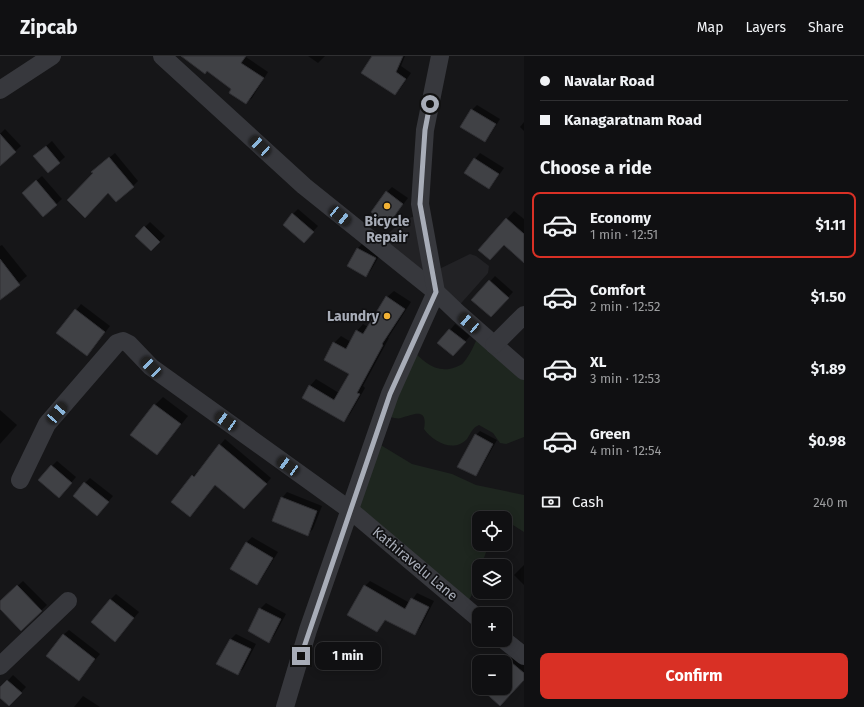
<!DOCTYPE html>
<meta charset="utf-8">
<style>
body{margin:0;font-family:"Fira Sans",sans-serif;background:#19191b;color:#f1f3f6;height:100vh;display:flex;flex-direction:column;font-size:15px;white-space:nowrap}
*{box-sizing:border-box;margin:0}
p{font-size:13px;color:#9c9d9f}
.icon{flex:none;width:22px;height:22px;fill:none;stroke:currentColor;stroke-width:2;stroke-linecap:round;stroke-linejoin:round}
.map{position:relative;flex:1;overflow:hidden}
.side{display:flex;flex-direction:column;background:#101012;width:340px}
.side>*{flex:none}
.hud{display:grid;align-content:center;height:88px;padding:0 16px;background:#101012}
.controls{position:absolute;left:472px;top:455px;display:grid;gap:8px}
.controls a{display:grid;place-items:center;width:40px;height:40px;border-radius:8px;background:#101012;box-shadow:0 2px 10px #0003,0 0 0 1px #303032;font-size:20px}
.end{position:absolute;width:18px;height:18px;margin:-9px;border:5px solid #a8adb8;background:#111;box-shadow:0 0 0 2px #111}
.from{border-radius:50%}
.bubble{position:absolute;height:28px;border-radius:8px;background:#101012;box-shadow:0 2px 10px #0003,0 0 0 1px #303032;font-size:13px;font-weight:700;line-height:28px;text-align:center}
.car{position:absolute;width:12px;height:24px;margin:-12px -6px;border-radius:5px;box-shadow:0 0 3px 1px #0007;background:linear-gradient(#222 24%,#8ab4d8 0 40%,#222 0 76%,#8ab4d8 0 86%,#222 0)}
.hud b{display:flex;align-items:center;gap:14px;height:38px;font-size:15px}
.hud b+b{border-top:1px solid #303032}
.hud i{width:10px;height:10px;background:#f1f3f6}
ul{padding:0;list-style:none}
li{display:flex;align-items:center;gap:12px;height:66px;margin:0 8px 6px;padding:0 8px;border:2px solid transparent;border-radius:8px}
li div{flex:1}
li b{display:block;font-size:15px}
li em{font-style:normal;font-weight:700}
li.active{border-color:#d93025}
li>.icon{width:36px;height:36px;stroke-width:1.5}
h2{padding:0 16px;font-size:18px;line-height:48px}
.pay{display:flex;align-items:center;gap:10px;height:44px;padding:0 16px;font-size:15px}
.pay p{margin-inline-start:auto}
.cta{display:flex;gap:8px;margin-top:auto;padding:8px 16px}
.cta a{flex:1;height:46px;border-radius:8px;background:#d93025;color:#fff;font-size:16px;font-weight:700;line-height:46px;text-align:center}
header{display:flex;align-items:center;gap:24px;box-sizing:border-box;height:56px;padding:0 20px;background:#101012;border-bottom:1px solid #303032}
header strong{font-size:19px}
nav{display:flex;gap:22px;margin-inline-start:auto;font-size:14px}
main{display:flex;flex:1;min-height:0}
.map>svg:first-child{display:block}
</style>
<header>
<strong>Zipcab</strong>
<nav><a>Map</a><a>Layers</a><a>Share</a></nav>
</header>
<main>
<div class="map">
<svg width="524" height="651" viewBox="0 0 524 651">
<rect width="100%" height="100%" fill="#161618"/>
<polygon fill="#222225" points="412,161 422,162 433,216 470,198 476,200 489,210 488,217 455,254 381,184 401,166"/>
<g fill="#1e261f">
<path d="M480,277L524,315V381L506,388L500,387L493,377L479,369C472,372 471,377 467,383C454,397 433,386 424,373C428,351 414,358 401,362C398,363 394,362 391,361L411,292C422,305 437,319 456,311C458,310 462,309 464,306C471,298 475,286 480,277Z"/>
<path d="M374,385L412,408L452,418L476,429L524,439V476L513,469L505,471V462H479V488H489L481,510H479C479,525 473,538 465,551L350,454Z"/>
</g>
<g fill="#0007">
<polygon points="191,0 246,0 246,1 268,16 252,42 246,47 233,33"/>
<polygon points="308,0 325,0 318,7"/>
<polygon points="373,0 405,0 401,10 411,17 400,33 395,38"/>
<polygon points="477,49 500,63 490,79 485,85 472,54"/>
<polygon points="524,66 524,75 520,71"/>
<polygon points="5,73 21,90 0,109 0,78"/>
<polygon points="52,85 65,101 48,116 40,95"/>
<polygon points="115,97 138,125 133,130 109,136 94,117 98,111"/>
<polygon points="480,97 504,112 494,126 489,132 475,103"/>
<polygon points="42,120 62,143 43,160 28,132"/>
<polygon points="392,131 408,142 393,162 387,136"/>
<polygon points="298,153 318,170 309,180 293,158"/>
<polygon points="514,155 524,163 524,205 507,163"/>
<polygon points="150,166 165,180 151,194 136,180"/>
<polygon points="363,187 381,197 371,214 366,220 358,192"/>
<polygon points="2,189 27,220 0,243 0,190"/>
<polygon points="495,220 513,236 491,260 473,244"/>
<polygon points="394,235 411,246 388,282 389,282 363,330 365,332 350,358 344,365 310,330 316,323 339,337 351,317 325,303 334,287 341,280 351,286 357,275 363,268 368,271 387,241"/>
<polygon points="81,248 110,270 92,294 58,277"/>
<polygon points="455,268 470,280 458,294 439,287"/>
<polygon points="163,341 188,360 164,390 157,398 155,349"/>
<polygon points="0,354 17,369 0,388"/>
<polygon points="480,375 497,384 480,414 475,419 476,379"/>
<polygon points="225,383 271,422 250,447 216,428 190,460 193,420 198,415 199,415"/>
<polygon points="57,405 76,421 64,435 52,410"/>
<polygon points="90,422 113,440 102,453 85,427"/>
<polygon points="287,436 322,450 313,473 307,479 282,442"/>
<polygon points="252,481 278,496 262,522 257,528 231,513 247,486"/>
<polygon points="524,509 524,529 514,519"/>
<polygon points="23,525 47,549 21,574 0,552 0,546"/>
<polygon points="370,525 410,547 417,537 434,545 420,572 415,578 386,563 377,575 365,530"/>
<polygon points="116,538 139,556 120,579 111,543"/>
<polygon points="266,547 286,558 274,580 269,585 249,575 260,553"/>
<polygon points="69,574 100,598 79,624 63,579"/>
<polygon points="236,578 256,588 243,613 237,618 218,608 231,583"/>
<polygon points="513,598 524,608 524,623 506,644 482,632 505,632 505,607"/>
<polygon points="13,619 26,631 11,647 0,641 0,633"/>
<polygon points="83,640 100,651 74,651"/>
</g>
<g fill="#404145" stroke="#303034">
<polygon points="181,0 246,0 241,7 264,22 246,48 229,37 231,33 207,15 205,18"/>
<polygon points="372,0 403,0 396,16 406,23 395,39 361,17"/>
<polygon points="471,53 496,68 485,86 460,71"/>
<polygon points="0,78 16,96 0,110"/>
<polygon points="46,90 60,107 48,117 33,100"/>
<polygon points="109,101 134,131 116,146 108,137 85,162 67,144 93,117 91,116"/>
<polygon points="474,102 499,118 489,133 464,117"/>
<polygon points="36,124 57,149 43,161 22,137"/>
<polygon points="386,135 403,148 388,169 371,156"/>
<polygon points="292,157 314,176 304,187 283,169"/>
<polygon points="506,162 524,178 524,207 504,189 490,204 478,194"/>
<polygon points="144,170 160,186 151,195 135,180"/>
<polygon points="357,192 376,202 366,221 347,210"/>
<polygon points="0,203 20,229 0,244"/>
<polygon points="489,224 509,242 491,261 471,244"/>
<polygon points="386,240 405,253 382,288 383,289 357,337 360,338 344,366 302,342 309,329 334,344 349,318 324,304 333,286 346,293 356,274 363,278"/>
<polygon points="75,253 105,276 87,300 56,277"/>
<polygon points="449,273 466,286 453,300 437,287"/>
<polygon points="154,348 181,368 157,399 130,379"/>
<polygon points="475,378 493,388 476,420 457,411"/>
<polygon points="219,388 267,428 244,453 215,429 190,461 171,446 192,419 194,421"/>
<polygon points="51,409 72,427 59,442 38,424"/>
<polygon points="84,426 109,446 97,460 73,440"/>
<polygon points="281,441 317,455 308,480 272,465"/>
<polygon points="246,486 273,502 257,529 230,513"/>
<polygon points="17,529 42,555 21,575 0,553 0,545"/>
<polygon points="364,529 405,553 411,542 429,551 415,579 385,564 377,576 347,559"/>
<polygon points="110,543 134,562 115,586 91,566"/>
<polygon points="259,552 281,563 269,587 248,575"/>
<polygon points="63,578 95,603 79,625 46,600"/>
<polygon points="230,583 251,593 238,619 216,608"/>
<polygon points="505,601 524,617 524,624 500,650 480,632 505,632"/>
<polygon points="7,624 22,637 9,650 0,642 0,631"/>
</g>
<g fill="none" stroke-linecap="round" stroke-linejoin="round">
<g stroke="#37383d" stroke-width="18">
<polyline points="162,0 304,130 436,236 390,338 308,574 285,651"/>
<polyline points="440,0 425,74 420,148 436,236 458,257 524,315"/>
<polyline points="0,34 52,0"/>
<polyline points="494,289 524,259"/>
<polyline points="20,424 47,368 117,287 123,285 129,288 151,311 350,454 479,563"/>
<polyline points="504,584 524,600"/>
<polyline points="0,610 68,545"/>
</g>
</g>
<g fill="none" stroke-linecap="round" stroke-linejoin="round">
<polyline stroke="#a8adb8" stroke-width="5" points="301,600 390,338 436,236 420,148 425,74 430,48"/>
</g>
<g fill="#f2b134" stroke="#111113" stroke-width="1.5">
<circle cx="387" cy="150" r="4"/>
<circle cx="387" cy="260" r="4"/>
</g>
<g text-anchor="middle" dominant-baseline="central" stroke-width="3.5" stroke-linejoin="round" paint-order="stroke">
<g font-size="14" font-weight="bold" fill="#a8adb8" stroke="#111113">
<text x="387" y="165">Bicycle<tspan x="387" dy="16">Repair</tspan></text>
<text x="379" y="260" text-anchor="end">Laundry</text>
</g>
<g font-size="14" fill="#a8adb8" stroke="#111113">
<text transform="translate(415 508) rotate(40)">Kathiravelu Lane</text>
</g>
</g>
</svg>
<div class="controls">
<a><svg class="icon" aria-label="locate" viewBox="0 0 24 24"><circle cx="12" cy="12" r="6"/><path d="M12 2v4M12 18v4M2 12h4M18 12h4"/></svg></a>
<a><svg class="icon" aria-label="layers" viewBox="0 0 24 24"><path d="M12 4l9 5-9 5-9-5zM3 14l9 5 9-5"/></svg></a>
<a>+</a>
<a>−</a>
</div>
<i class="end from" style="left:430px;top:48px"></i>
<i class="end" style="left:301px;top:600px"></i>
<div class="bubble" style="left:315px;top:586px;width:66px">1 min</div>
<i class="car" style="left:260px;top:90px;rotate:313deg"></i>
<i class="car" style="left:340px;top:160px;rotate:129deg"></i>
<i class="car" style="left:469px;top:267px;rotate:311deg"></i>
<i class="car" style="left:151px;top:311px;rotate:316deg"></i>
<i class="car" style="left:57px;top:357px;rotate:41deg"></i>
<i class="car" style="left:226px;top:365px;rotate:305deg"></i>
<i class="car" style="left:288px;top:410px;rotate:306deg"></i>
</div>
<section class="side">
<div class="hud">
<b><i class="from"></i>Navalar Road</b>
<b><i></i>Kanagaratnam Road</b>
</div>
<h2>Choose a ride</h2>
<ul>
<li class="active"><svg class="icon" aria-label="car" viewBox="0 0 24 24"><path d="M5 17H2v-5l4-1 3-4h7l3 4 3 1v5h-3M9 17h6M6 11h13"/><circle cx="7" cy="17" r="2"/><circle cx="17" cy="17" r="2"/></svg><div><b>Economy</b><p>1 min · 12:51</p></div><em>$1.11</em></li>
<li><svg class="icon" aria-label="car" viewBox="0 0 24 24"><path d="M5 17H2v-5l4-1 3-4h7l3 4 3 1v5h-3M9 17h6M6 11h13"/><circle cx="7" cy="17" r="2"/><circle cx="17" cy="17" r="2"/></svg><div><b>Comfort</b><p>2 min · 12:52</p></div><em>$1.50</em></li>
<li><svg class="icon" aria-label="car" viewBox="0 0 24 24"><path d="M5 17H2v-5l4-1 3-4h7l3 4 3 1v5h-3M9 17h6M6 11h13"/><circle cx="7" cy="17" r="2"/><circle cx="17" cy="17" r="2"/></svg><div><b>XL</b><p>3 min · 12:53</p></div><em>$1.89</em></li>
<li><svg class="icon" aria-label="car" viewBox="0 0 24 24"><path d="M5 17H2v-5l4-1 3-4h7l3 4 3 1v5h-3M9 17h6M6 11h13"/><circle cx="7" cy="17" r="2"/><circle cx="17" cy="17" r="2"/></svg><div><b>Green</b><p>4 min · 12:54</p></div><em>$0.98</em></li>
</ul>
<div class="pay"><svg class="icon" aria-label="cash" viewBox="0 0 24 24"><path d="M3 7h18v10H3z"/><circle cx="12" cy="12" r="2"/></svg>Cash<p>240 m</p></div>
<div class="cta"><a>Confirm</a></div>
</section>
</main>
